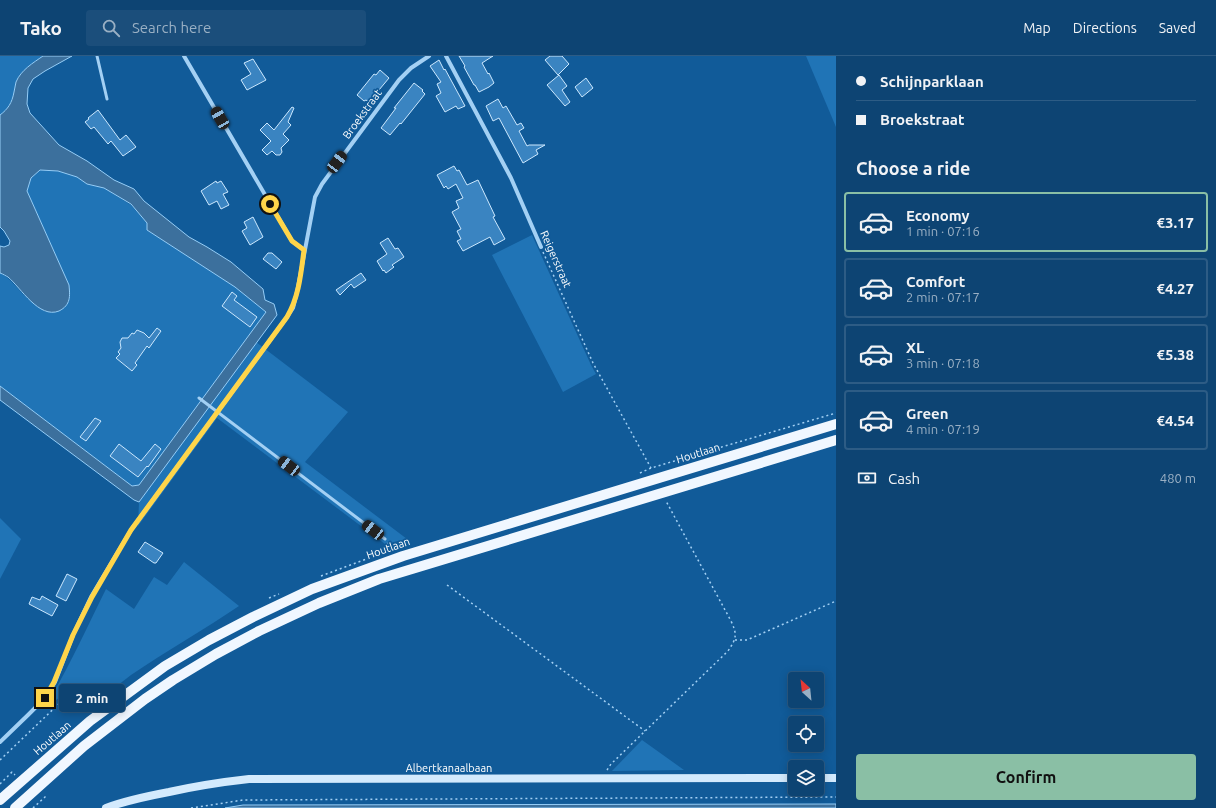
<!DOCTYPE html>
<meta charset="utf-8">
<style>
body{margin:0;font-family:Ubuntu,sans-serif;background:#1b4e7b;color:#f1f3f6;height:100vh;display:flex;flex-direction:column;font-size:15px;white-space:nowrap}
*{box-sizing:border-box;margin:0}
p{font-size:13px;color:#9ab0c4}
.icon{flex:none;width:22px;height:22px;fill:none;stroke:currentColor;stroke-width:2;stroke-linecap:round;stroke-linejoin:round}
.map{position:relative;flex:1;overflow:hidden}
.drawer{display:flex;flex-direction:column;background:#0d4473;width:380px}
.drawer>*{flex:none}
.top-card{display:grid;align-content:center;height:88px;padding:0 20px;background:#0d4473}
.needle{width:26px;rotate:333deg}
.fabs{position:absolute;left:788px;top:616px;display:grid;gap:8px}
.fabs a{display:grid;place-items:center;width:36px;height:36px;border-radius:4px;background:#0d4473;box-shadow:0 2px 10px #0003,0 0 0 1px #2d5c85;font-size:20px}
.end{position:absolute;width:18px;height:18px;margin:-9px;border:5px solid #ffd54a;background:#111;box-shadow:0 0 0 2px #111}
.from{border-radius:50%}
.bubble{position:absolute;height:28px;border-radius:4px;background:#0d4473;box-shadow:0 2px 10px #0003,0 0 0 1px #2d5c85;font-size:13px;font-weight:700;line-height:28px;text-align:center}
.car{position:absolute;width:12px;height:24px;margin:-12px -6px;border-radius:5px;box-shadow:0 0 3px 1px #0007;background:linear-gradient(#222 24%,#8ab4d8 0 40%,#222 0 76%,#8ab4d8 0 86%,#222 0)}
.top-card b{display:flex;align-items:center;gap:14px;height:38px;font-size:15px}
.top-card b+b{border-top:1px solid #2d5c85}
.top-card i{width:10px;height:10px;background:#f1f3f6}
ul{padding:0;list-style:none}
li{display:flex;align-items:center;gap:12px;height:60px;margin:0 8px 6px;padding:0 12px;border:2px solid #2d5c85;border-radius:4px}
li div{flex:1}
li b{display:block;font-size:15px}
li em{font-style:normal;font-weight:700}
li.on{border-color:#8abfa5}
li>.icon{width:36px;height:36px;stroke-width:1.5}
h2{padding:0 20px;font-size:18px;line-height:48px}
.pay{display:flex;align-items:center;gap:10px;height:44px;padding:0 20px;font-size:15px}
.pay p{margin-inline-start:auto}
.primary-button{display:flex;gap:8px;margin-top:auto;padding:8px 20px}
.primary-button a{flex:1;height:46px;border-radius:4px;background:#8abfa5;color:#111;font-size:16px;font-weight:700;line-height:46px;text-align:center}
header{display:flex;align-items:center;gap:24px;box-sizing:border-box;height:56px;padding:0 20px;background:#0d4473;border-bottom:1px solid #2d5c85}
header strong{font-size:19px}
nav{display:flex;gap:22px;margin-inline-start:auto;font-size:14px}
.search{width:280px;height:36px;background:#1b4e7b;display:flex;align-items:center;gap:10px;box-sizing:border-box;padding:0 14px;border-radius:4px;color:#9ab0c4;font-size:15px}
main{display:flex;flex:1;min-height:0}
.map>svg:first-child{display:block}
</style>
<header>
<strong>Tako</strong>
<div class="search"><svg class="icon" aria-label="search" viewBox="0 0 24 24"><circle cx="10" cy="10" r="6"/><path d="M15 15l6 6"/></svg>Search here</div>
<nav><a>Map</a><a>Directions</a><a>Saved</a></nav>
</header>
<main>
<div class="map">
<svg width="836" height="752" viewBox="0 0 836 752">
<rect width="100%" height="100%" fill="#115b99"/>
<g fill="#2074b6">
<path d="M0,0H43C33,7 21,14 16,26C15,29 15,33 14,36C12,47 8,53 0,59Z"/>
<polygon points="806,0 836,0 836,71"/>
<path d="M40,114L58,115L77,121L87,128L104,132L131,149L147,167V174L235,231L266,256L139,429L132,430L0,330V217C10,222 15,230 23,238C30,245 38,250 46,256L69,229L27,135L31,122Z"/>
<polygon points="532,179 591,309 596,318 563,336 492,199"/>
<polygon points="256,286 348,356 305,406 407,483 385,488 217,362 138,470 139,446"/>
<polygon points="0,462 21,483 0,523"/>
<path d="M184,506L239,550C204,574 166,595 131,619C120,627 110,636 100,644L89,634L76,630L56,644L52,639C72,605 88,569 106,533L134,553L154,521L167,529Z"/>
<polygon points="642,684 684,714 612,715"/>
</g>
<g fill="#3c709d" stroke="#95cdf7">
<path d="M43,0H72L45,15L33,23L28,32L27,48L30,57L59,89L87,105L114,124L134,133L144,145L189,181L207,191L231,206L263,233L265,244L274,248L277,259L139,446L134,444L0,344V330L132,430L139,429L266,256L235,231L147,174V167L131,148L104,132L87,128L77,121L58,115L40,114L31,122L27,135L69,229C70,240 71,249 59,255C39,263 21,232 8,221C6,220 3,218 0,217V190L4,191L9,189L10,185L4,175L0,171V59C8,53 12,47 14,36C15,33 15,29 16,26C21,14 33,7 43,0Z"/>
<polygon points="836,748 836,752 225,752 243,749"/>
</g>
<g fill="#3a84c1" stroke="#cce8fe">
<polygon points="459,0 493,0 482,7 488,18 489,17 494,27 489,31 479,36 475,29 474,29 464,11 465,10"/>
<polygon points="550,0 562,0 569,8 558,19 545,4"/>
<polygon points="253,3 266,24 247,34 241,24 251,18 244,7"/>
<polygon points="439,4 444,14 445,13 465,50 458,53 456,50 445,56 436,40 441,37 437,28 441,26 430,10"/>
<polygon points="380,14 389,22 369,46 366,44 364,45 357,39 374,18 376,19"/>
<polygon points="559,19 567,30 562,34 570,46 565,50 547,29"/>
<polygon points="586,22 593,32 582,41 575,31"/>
<polygon points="414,27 423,34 422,35 425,38 401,68 400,67 390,79 381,72 396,52 394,52"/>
<polygon points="498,43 503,52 506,50 517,69 521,67 524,72 519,75 527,90 529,89 545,89 536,94 538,98 523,107 499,62 493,65 486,50"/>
<polygon points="292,51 294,52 288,66 291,69 283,78 289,84 281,92 282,96 280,99 276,99 272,95 267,99 262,94 271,85 260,74 267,67 274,74"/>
<polygon points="98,54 120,84 126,79 136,91 123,100 111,85 108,88 94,71 91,73 85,66 89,63 88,62"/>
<polygon points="454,110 457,115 459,114 467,129 478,124 495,160 493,161 505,183 494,189 490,181 463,195 457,185 461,183 457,175 461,173 452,156 459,152 456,145 463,142 456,128 448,133 446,130 444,132 437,119"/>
<polygon points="216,125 217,127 221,125 228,136 223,138 229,149 221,153 217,145 209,149 201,135"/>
<polygon points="253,161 263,181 250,189 242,175 247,172 244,166"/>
<polygon points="388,182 395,193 398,192 404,201 392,209 394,211 386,217 384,214 383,215 377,205 387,198 380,187"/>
<polygon points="268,197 272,197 282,206 276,213 263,203"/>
<polygon points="361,217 366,224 354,232 351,228 340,239 336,234"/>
<polygon points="232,236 237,240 234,244 257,261 250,271 222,250"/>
<polygon points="157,272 161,275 149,292 147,290 135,307 137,309 132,315 116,302 120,298 118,296 121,292 120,286 122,282 128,282 132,277 134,278 137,274 144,277 149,282"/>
<polygon points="95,362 101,365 86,385 80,381"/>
<polygon points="119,388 141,405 155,388 161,393 148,411 147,410 138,421 110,400"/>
<polygon points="145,486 163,497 156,507 154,507 138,496"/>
<polygon points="67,518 77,523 66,545 56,540"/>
<polygon points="42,540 58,549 52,560 29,548 32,541 40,544"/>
</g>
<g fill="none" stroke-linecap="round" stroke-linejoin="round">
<g stroke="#a3d0f4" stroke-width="1.5" stroke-dasharray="2 3" stroke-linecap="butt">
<polyline points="543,196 593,307 651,412"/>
<polyline points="640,417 651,412 836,357"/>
<polyline points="387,487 392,494"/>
<polyline points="321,520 388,495"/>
<polyline points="447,529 645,675"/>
<polyline points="269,542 279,538"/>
<polyline points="735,584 747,584 836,545"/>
<path d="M0,704L66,641C81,632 88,637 99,648"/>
<path d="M607,714L611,708L728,595C737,582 737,578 731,565L666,445"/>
<polyline points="0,728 12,716 15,719"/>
<polyline points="33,752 45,741 43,739"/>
<polyline points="191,752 243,744 836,741"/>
</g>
<g stroke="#a3d0f4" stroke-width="3">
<polyline points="97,0 107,43"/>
<polyline points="199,342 385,483"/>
</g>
<g stroke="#a3d0f4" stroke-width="4">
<polyline points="184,0 292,185 304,194"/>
<polyline points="446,0 511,122 541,191"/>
<polyline points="0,686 28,659 45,642 55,626 73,579 91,541 131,474 287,261 293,252 297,236 315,141 322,128 399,24 411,12 429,0"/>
</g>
<g stroke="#d3eafd" stroke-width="8">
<polyline points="817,722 836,722"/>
<path d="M106,752C127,744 148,740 169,736C196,730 222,726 249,723L795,722"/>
</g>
<g stroke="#f0f7ff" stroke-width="10">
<polyline points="0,744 90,665 165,610 209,584 253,561 312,533 403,500 836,368"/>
<polyline points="15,752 84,690 145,643 173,624 216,598 259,575 319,547 379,523 836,384"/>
</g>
</g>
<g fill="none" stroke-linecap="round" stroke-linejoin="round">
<path stroke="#ffd54a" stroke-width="5" d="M45,642L54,626L73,579L92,541L131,474L287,261C299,241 301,217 304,194L292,185L270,148"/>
</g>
<g text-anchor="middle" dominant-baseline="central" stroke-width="3.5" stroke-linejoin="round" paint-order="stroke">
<g font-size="11" fill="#fff" stroke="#115b99">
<text transform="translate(362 58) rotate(-54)">Broekstraat</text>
<text transform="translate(556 203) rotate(66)">Reigerstraat</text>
<text transform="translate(698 397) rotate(-17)">Houtlaan</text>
<text transform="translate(388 492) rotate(-19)">Houtlaan</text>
<text transform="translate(52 682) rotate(-41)">Houtlaan</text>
<text x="449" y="712">Albertkanaalbaan</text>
</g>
</g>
</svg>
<div class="fabs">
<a><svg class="needle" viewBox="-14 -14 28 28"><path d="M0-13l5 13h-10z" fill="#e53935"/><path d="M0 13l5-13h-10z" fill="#9ab0c4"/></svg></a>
<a><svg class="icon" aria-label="locate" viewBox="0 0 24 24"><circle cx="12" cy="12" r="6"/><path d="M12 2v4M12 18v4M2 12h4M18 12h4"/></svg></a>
<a><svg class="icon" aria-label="layers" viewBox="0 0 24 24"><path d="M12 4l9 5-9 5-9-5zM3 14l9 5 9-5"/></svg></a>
</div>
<i class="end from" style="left:270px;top:148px"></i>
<i class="end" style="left:45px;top:642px"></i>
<div class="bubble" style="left:59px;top:628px;width:66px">2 min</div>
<i class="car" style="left:220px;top:62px;rotate:330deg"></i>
<i class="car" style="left:337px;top:106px;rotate:37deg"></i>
<i class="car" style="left:289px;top:410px;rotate:307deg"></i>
<i class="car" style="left:373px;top:474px;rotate:307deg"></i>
</div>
<section class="drawer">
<div class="top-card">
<b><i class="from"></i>Schijnparklaan</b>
<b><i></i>Broekstraat</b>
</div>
<h2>Choose a ride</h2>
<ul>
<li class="on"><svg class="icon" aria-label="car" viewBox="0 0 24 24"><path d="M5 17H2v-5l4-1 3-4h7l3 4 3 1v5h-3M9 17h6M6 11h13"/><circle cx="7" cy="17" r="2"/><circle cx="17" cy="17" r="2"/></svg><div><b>Economy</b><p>1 min · 07:16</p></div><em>€3.17</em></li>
<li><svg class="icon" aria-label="car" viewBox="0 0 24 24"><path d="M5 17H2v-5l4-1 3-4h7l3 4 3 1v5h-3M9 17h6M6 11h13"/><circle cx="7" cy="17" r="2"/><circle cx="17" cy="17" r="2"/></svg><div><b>Comfort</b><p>2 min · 07:17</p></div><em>€4.27</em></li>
<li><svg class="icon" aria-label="car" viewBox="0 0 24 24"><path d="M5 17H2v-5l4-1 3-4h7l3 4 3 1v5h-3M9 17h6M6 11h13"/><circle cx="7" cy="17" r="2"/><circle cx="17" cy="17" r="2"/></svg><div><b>XL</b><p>3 min · 07:18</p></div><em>€5.38</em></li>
<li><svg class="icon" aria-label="car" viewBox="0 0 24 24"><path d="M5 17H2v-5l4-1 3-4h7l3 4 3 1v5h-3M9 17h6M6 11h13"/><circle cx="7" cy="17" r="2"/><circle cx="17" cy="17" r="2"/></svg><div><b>Green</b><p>4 min · 07:19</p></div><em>€4.54</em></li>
</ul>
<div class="pay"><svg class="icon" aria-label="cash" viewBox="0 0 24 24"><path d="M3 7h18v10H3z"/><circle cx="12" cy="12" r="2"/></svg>Cash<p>480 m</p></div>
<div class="primary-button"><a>Confirm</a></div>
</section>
</main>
